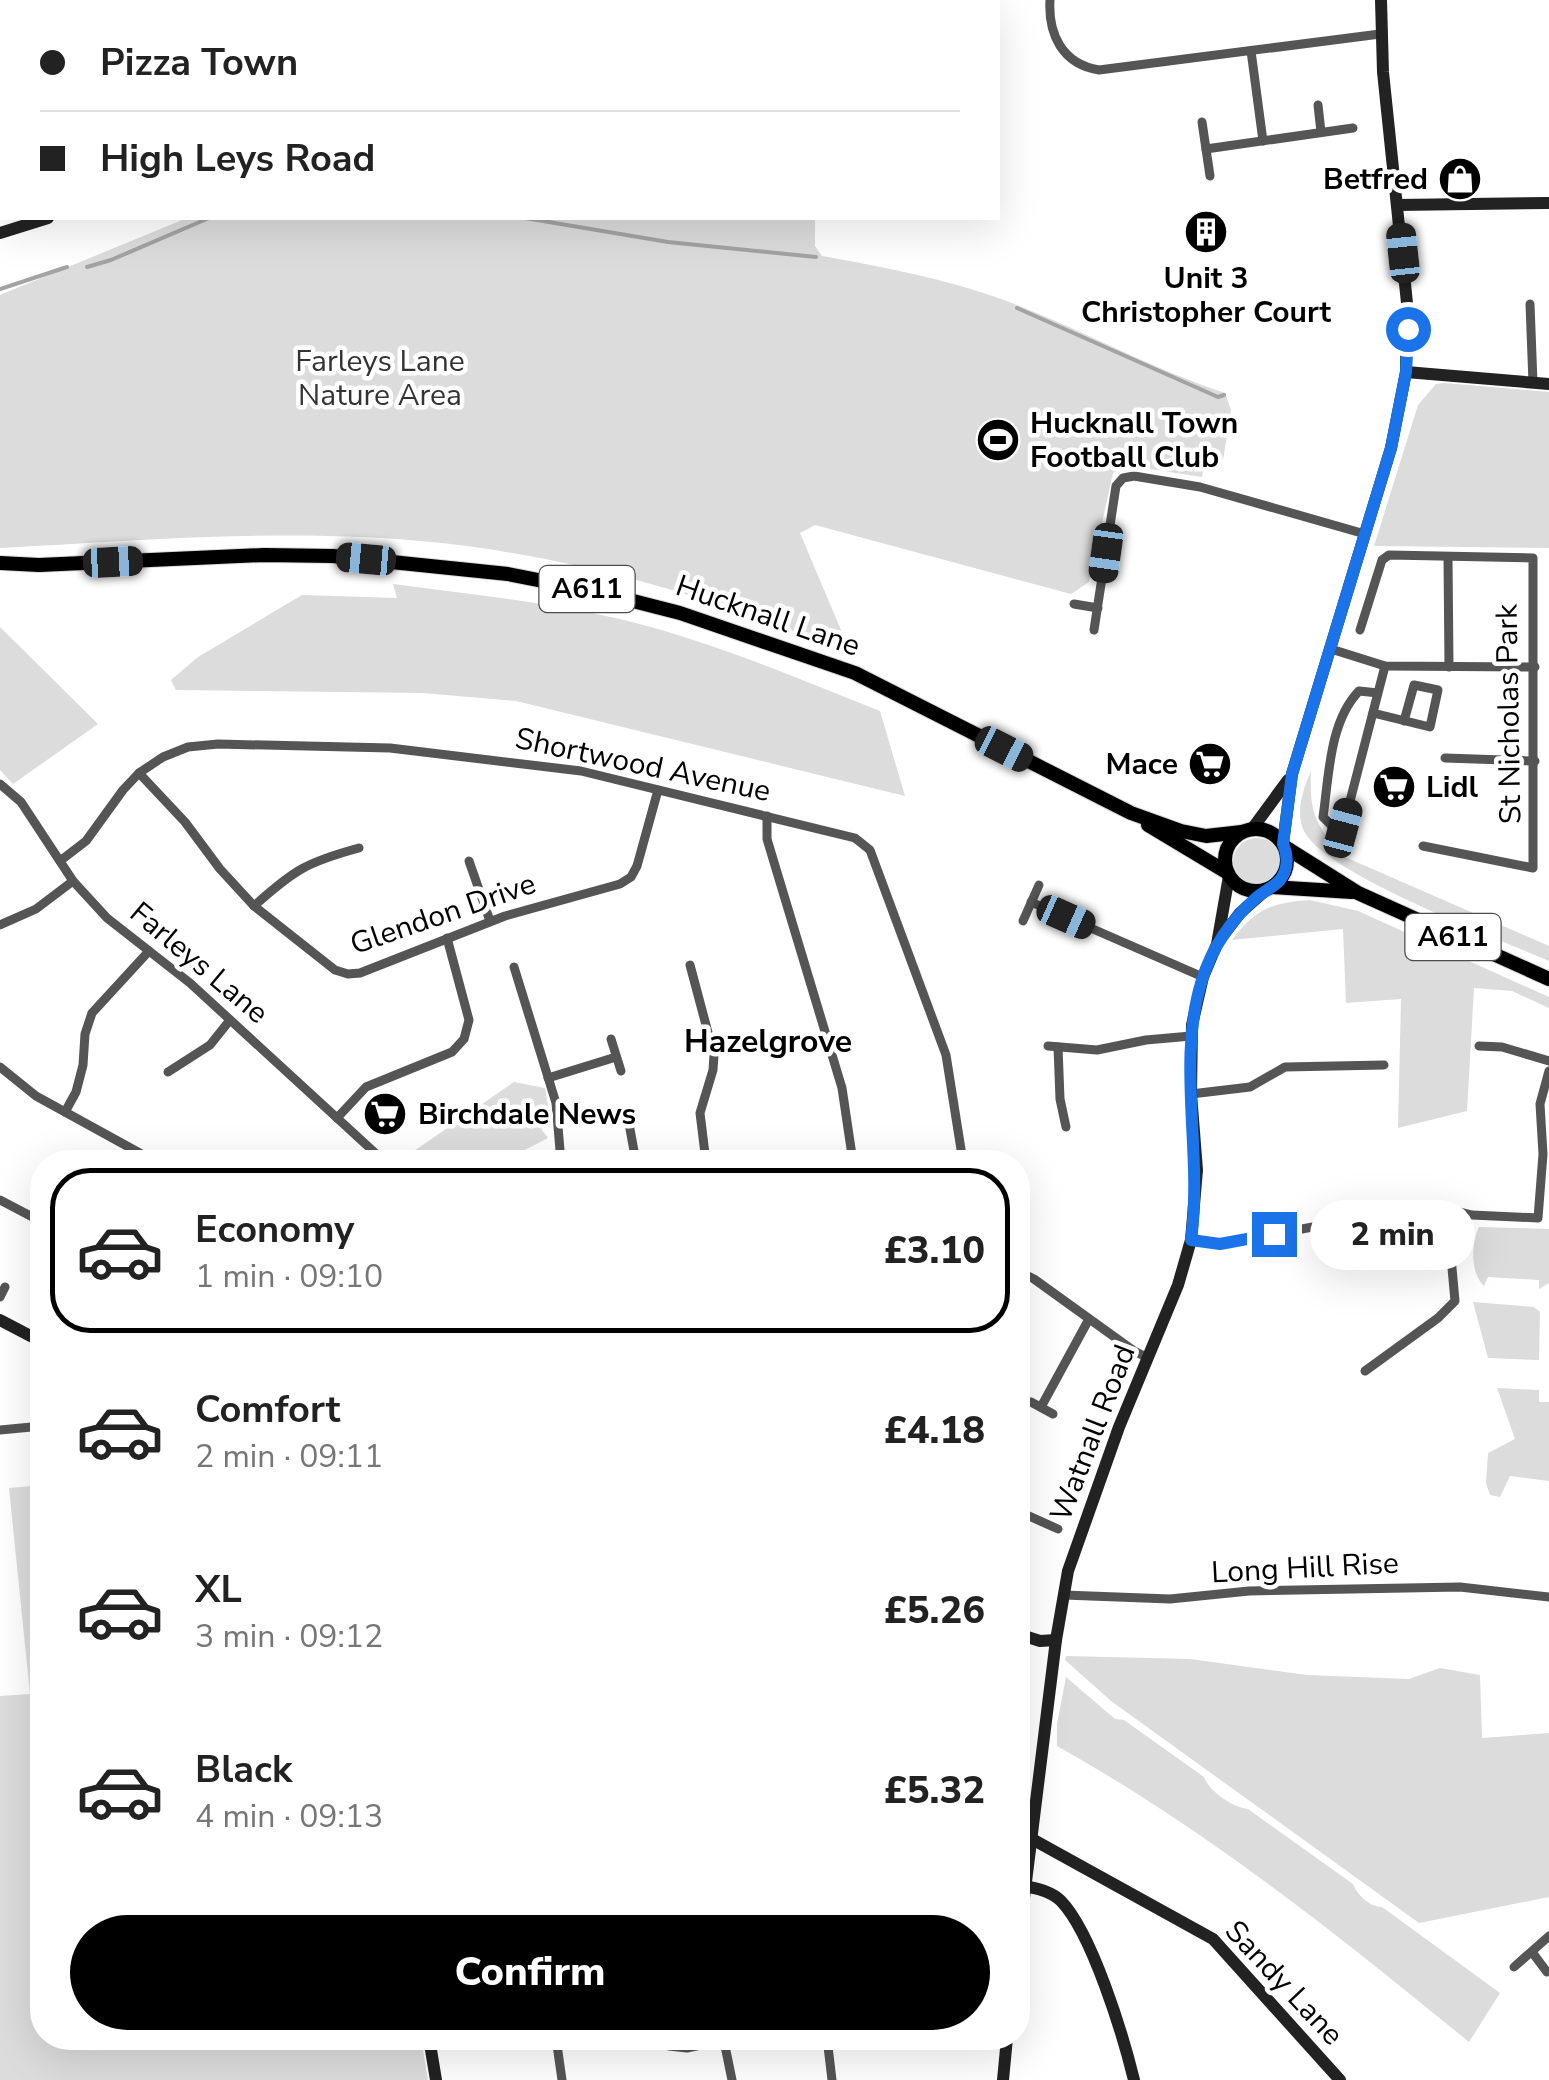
<!DOCTYPE html>
<meta charset="utf-8">
<style>
body{margin:0;font-family:"Nunito Sans",sans-serif;background:#f2f2f2;color:#222;height:100vh;display:flex;flex-direction:column;font-size:38px;white-space:nowrap}
*{box-sizing:border-box;margin:0}
p{font-size:32px;color:#767676}
.icon{flex:none;width:55px;height:55px;fill:none;stroke:currentColor;stroke-width:2;stroke-linecap:round;stroke-linejoin:round}
.map{position:relative;flex:1;overflow:hidden}
.panel{position:absolute;left:30px;top:1150px;width:1000px;height:900px;display:flex;flex-direction:column;background:#fff;border-radius:40px;box-shadow:0 10px 40px #0002}
.panel>*{flex:none}
.hud{position:absolute;left:0px;top:0px;width:1000px;height:220px;box-shadow:0 10px 40px #0002;display:grid;align-content:center;height:220px;padding:0 40px;background:#fff}
.end{position:absolute;width:45px;height:45px;margin:-22px;border:12px solid #1a73e8;background:#fff;box-shadow:0 0 0 5px #fff}
.from{border-radius:50%}
.bubble{position:absolute;height:70px;border-radius:35px;background:#fff;box-shadow:0 10px 40px #0002;font-size:32px;font-weight:800;line-height:70px;text-align:center}
.car{position:absolute;width:30px;height:60px;margin:-30px -15px;border-radius:12px;box-shadow:0 0 8px 2px #0007;background:linear-gradient(#222 24%,#8ab4d8 0 40%,#222 0 76%,#8ab4d8 0 86%,#222 0)}
.hud b{display:flex;align-items:center;gap:35px;height:95px;font-size:38px}
.hud b+b{border-top:2px solid #e0e0e0}
.hud i{width:25px;height:25px;background:#222}
ul{padding:18px 0 0;list-style:none}
li{display:flex;align-items:center;gap:30px;height:165px;margin:0 20px 15px;padding:0 20px;border:5px solid transparent;border-radius:40px}
li div{flex:1}
li b{display:block;font-size:38px}
li em{font-style:normal;font-weight:800}
li.current{border-color:#000}
li>.icon{width:90px;height:90px;stroke-width:1.5}
.cta{display:flex;gap:20px;margin-top:auto;padding:20px 40px}
.cta a{flex:1;height:115px;border-radius:60px;background:#000;color:#fff;font-size:40px;font-weight:800;line-height:115px;text-align:center}
.map>svg:first-child{display:block}
</style>
<div class="map">
<svg width="1549" height="2080" viewBox="0 0 1549 2080">
<rect width="100%" height="100%" fill="#fff"/>
<g fill="#dcdcdc">
<path d="M187,218H815V246L822,256C889,268 958,281 1022,307C1090,334 1155,370 1225,393L1231,410L1223,460H1205L1202,477L1130,466L1113,473L1089,582L1071,594L815,525L800,533L852,656C723,599 582,559 442,543C296,527 146,540 0,548V295Z"/>
<polygon points="1445,383 1549,392 1549,548 1374,546 1418,405 1436,384"/>
<path d="M393,584C481,596 572,604 658,629C734,651 807,682 880,711L905,796L516,701L423,693L176,690L171,680L198,657L302,595L397,598Z"/>
<polygon points="0,627 98,724 13,784 0,770"/>
<path d="M1311,771C1309,813 1316,827 1345,857L1549,946V961C1499,939 1325,874 1304,831C1295,812 1303,789 1311,771Z"/>
<circle cx="1257" cy="862" r="24"/>
<path d="M1310,900L1358,911L1549,997V1008L1512,991L1474,988L1467,1111L1398,1128L1401,999L1346,1003L1343,929L1232,940C1256,908 1272,903 1310,900Z"/>
<polygon points="514,1082 545,1088 549,1110 544,1115 542,1130 548,1138 502,1162 400,1162 397,1159 414,1151"/>
<path d="M1479,1227L1549,1229V1283L1539,1289V1280L1488,1277L1484,1286C1470,1273 1471,1243 1479,1227Z"/>
<polygon points="1473,1302 1534,1307 1540,1312 1539,1360 1488,1358"/>
<polygon points="1497,1388 1539,1390 1539,1402 1549,1402 1549,1481 1510,1476 1500,1497 1490,1495 1486,1483 1488,1453 1515,1439"/>
<polygon points="42,1485 42,2038 421,2038 428,2080 0,2080 0,1696 30,1694 9,1488"/>
<polygon points="1066,1656 1190,1659 1307,1675 1409,1679 1440,1668 1480,1675 1482,1738 1549,1733 1549,1897 1419,1923 1111,1701 1065,1660"/>
<path d="M1066,1677L1115,1719L1124,1720L1204,1777C1210,1792 1232,1807 1248,1809L1353,1884C1357,1895 1370,1907 1382,1907L1500,1993L1469,2042C1337,1934 1207,1830 1057,1746V1724Z"/>
</g>
<g fill="none" stroke-linecap="round" stroke-linejoin="round">
<g stroke="#a3a3a3" stroke-width="4">
<polyline points="525,218 668,242 816,257"/>
<polyline points="87,267 111,260 209,218"/>
<polyline points="0,289 67,267"/>
<polyline points="1017,308 1218,397 1224,395"/>
</g>
<g stroke="#dbdbdb" stroke-width="16">
<g id="primary">
<polyline points="0,563 39,565 264,555 333,556 508,574 594,591 680,613 855,673 1131,813 1181,831 1206,836 1242,832"/>
<polyline points="1148,825 1228,873"/>
<circle cx="1256" cy="860" r="31"/>
<polyline points="1285,847 1358,893 1549,979"/>
<polyline points="1272,887 1352,892"/>
</g>
</g>
<g stroke="#555" stroke-width="9">
<path d="M1050,0C1048,34 1062,64 1099,70L1380,34"/>
<polyline points="1251,51 1263,141"/>
<polyline points="1318,105 1321,132"/>
<polyline points="1202,122 1210,176"/>
<polyline points="1206,149 1353,128"/>
<polyline points="1530,304 1533,383"/>
<polyline points="1448,558 1449,667"/>
<polyline points="1074,604 1098,608"/>
<polyline points="1094,630 1116,486 1123,478 1134,476 1200,487 1365,534"/>
<polyline points="1360,630 1382,560 1389,555 1533,558 1533,868 1423,846"/>
<polyline points="1331,649 1385,666 1535,667"/>
<path d="M1378,693L1359,691C1329,722 1329,777 1323,817L1333,827L1343,828L1385,666"/>
<polyline points="1373,713 1430,727 1438,690 1414,685 1404,721"/>
<polyline points="1445,758 1535,761"/>
<polyline points="139,773 185,822 220,869 254,906 335,970 348,974 360,973 505,916 620,884 631,877 637,866 658,790"/>
<polyline points="0,784 21,802 73,881 107,918 190,983 385,1162"/>
<polyline points="767,816 767,839 842,1088 853,1162"/>
<polyline points="60,861 86,841 123,790 139,773 163,757 188,747 218,744 390,748 581,771 855,838 870,850 946,1055 963,1162"/>
<polyline points="469,861 490,921"/>
<polyline points="1031,902 1203,977"/>
<path d="M254,906C294,870 307,862 359,848"/>
<polyline points="1023,921 1039,885"/>
<polyline points="0,925 36,909 73,881"/>
<polyline points="690,965 714,1055 713,1070 700,1113 706,1162"/>
<polyline points="514,967 556,1103 561,1162"/>
<polyline points="611,1039 621,1071"/>
<polyline points="1048,1046 1097,1050 1146,1040 1191,1036"/>
<polyline points="1479,1046 1502,1047 1549,1061"/>
<polyline points="1058,1047 1060,1099 1066,1127"/>
<polyline points="0,1067 36,1096 156,1162"/>
<polyline points="168,1072 210,1045 230,1020"/>
<polyline points="548,1078 616,1057"/>
<polyline points="1191,1094 1250,1087 1285,1067 1384,1065"/>
<polyline points="65,1112 76,1092 83,1065 85,1034 92,1013 149,951"/>
<polyline points="337,1118 366,1087 452,1052 464,1039 469,1020 447,938"/>
<polyline points="628,1118 636,1162"/>
<polyline points="0,1200 42,1222"/>
<polyline points="1191,1240 1220,1244 1432,1205 1472,1215 1538,1218 1543,1154 1540,1104 1549,1071"/>
<polyline points="1018,1271 1034,1279 1134,1351 1148,1358"/>
<polyline points="0,1297 5,1287"/>
<polyline points="1365,1371 1438,1318 1455,1301 1451,1257 1454,1210"/>
<polyline points="1018,1400 1031,1402 1053,1414"/>
<polyline points="1041,1407 1089,1319"/>
<polyline points="0,1430 42,1426"/>
<polyline points="1018,1511 1058,1529"/>
<polyline points="1064,1595 1170,1599 1249,1591 1460,1587 1549,1597"/>
<polyline points="1532,1952 1547,1972"/>
<polyline points="1514,1967 1549,1936"/>
<polyline points="556,2038 562,2080"/>
<polyline points="827,2038 832,2080"/>
<polyline points="724,2041 732,2080"/>
<polyline points="669,2046 687,2048 733,2038"/>
</g>
<g stroke="#222" stroke-width="12">
<polyline points="341,0 341,2"/>
<polyline points="1397,205 1549,203"/>
<polyline points="0,233 48,218"/>
<polyline points="1406,372 1549,384"/>
<polyline points="1252,829 1288,780"/>
<polyline points="1283,843 1292,774 1391,448 1406,372 1407,303 1383,72 1381,0"/>
<polyline points="1218,942 1240,913 1266,890"/>
<polyline points="0,1320 42,1342"/>
<polyline points="1018,1634 1040,1641 1056,1640"/>
<polyline points="1032,1839 1213,1939 1340,2080"/>
<path d="M1025,1886C1038,1889 1051,1891 1061,1901C1092,1933 1123,2035 1134,2080"/>
<polyline points="1018,1946 1056,1640 1068,1571 1119,1427 1178,1285 1191,1240 1197,1170 1191,1094 1192,1025 1203,977 1217,944 1229,876"/>
<polyline points="429,2038 436,2080"/>
<polyline points="1003,2080 1007,2038"/>
</g>
<use href="#primary" stroke="#000" stroke-width="14"/>
</g>
<g fill="none" stroke-linecap="round" stroke-linejoin="round">
<path stroke="#1a73e8" stroke-width="12" d="M1274,1234L1220,1244L1191,1240C1203,1153 1176,1062 1202,980C1212,948 1231,920 1256,898C1264,891 1274,887 1280,880C1289,868 1288,856 1283,844L1292,774L1391,448L1406,372L1408,329"/>
</g>
<defs>
<g id="shop-disc" transform="scale(2.25)"><circle r="9.5" fill="#000" stroke="#fff"/><path d="M-5-2.5h2.3a2.7 3.5 0 0 1 5.4 0H5L5.5 6h-11ZM-1.5-2.5h3a1.5 2.3 0 0 0-3 0Z" fill="#fff"/></g>
<g id="building-disc" transform="scale(2.25)"><circle r="9.5" fill="#000" stroke="#fff"/><path d="M-4-6H4V6H1V3H-1V6H-4ZM-2.5-4.3h1.7v1.8h-1.7ZM.8-4.3h1.7v1.8H.8ZM-2.5-1h1.7V.8h-1.7ZM.8-1h1.7V.8H.8Z" fill="#fff"/></g>
<g id="stadium-disc" transform="scale(2.25)"><circle r="9.5" fill="#000" stroke="#fff"/><path d="M0-5a6.5 5 0 1 0 0 10a6.5 5 0 1 0 0-10ZM-3.5-1.8h7v3.6h-7Z" fill="#fff"/></g>
<g id="supermarket-disc" transform="scale(2.25)"><circle r="9.5" fill="#000" stroke="#fff"/><path d="M-6-5.5h2.5l.6 2H6L4.5 2H-2.5L-4.4-4H-6ZM-1.5 3.2a1.3 1.3 0 1 0 .1 0ZM3 3.2a1.3 1.3 0 1 0 .1 0Z" fill="#fff"/></g>
</defs>
<g fill-rule="evenodd">
<use href="#shop-disc" x="1460" y="179"/>
<use href="#building-disc" x="1206" y="232"/>
<use href="#stadium-disc" x="998" y="440"/>
<use href="#supermarket-disc" x="1210" y="764"/>
<use href="#supermarket-disc" x="1394" y="787"/>
<use href="#supermarket-disc" x="385" y="1114"/>
</g>
<g text-anchor="middle" dominant-baseline="central" stroke-width="9" stroke-linejoin="round" paint-order="stroke">
<g fill="#fff" stroke="#4c4c4c" stroke-width="2.5">
<rect x="539.5" y="566" width="95" height="46" rx="8"/>
<rect x="1405.5" y="914" width="95" height="46" rx="8"/>
</g>
<g font-size="28" font-weight="bold" fill="#000">
<text x="587" y="589">A611</text>
<text x="1453" y="937">A611</text>
</g>
<g font-size="30" font-weight="bold" fill="#000" stroke="#fff" text-anchor="start">
<text x="1428" y="179" text-anchor="end">Betfred</text>
<text x="1206" y="278" text-anchor="middle">Unit 3<tspan x="1206" dy="34">Christopher Court</tspan></text>
<text x="1030" y="423">Hucknall Town<tspan x="1030" dy="34">Football Club</tspan></text>
<text x="1178" y="764" text-anchor="end">Mace</text>
<text x="1426" y="787">Lidl</text>
<text x="418" y="1114">Birchdale News</text>
</g>
<g font-size="30" fill="#333" stroke="#fff">
<text x="380" y="361">Farleys Lane<tspan x="380" dy="34">Nature Area</tspan></text>
</g>
<g font-size="30" fill="#000" stroke="#fff">
<text transform="translate(768 616) rotate(19)">Hucknall Lane</text>
<text transform="translate(1509 714) rotate(-91)">St Nicholas Park</text>
<text transform="translate(643 765) rotate(12)">Shortwood Avenue</text>
<text transform="translate(443 914) rotate(-19)">Glendon Drive</text>
<text transform="translate(199 963) rotate(40)">Farleys Lane</text>
<text transform="translate(1093 1433) rotate(-69)">Watnall Road</text>
<text transform="translate(1305 1568) rotate(-3)">Long Hill Rise</text>
<text transform="translate(1284 1983) rotate(47)">Sandy Lane</text>
</g>
<g font-size="32" font-weight="bold" fill="#000" stroke="#fff">
<text x="768" y="1041">Hazelgrove</text>
</g>
</g>
</svg>
<i class="end from" style="left:1408px;top:329px"></i>
<i class="end" style="left:1274px;top:1234px"></i>
<div class="bubble" style="left:1310px;top:1200px;width:165px">2 min</div>
<i class="car" style="left:1403px;top:253px;rotate:354deg"></i>
<i class="car" style="left:1106px;top:553px;rotate:188deg"></i>
<i class="car" style="left:366px;top:559px;rotate:275deg"></i>
<i class="car" style="left:113px;top:562px;rotate:87deg"></i>
<i class="car" style="left:1004px;top:749px;rotate:117deg"></i>
<i class="car" style="left:1343px;top:828px;rotate:15deg"></i>
<i class="car" style="left:1066px;top:917px;rotate:114deg"></i>
<div class="hud">
<b><i class="from"></i>Pizza Town</b>
<b><i></i>High Leys Road</b>
</div>
<section class="panel">
<ul>
<li class="current"><svg class="icon" aria-label="car" viewBox="0 0 24 24"><path d="M5 17H2v-5l4-1 3-4h7l3 4 3 1v5h-3M9 17h6M6 11h13"/><circle cx="7" cy="17" r="2"/><circle cx="17" cy="17" r="2"/></svg><div><b>Economy</b><p>1 min · 09:10</p></div><em>£3.10</em></li>
<li><svg class="icon" aria-label="car" viewBox="0 0 24 24"><path d="M5 17H2v-5l4-1 3-4h7l3 4 3 1v5h-3M9 17h6M6 11h13"/><circle cx="7" cy="17" r="2"/><circle cx="17" cy="17" r="2"/></svg><div><b>Comfort</b><p>2 min · 09:11</p></div><em>£4.18</em></li>
<li><svg class="icon" aria-label="car" viewBox="0 0 24 24"><path d="M5 17H2v-5l4-1 3-4h7l3 4 3 1v5h-3M9 17h6M6 11h13"/><circle cx="7" cy="17" r="2"/><circle cx="17" cy="17" r="2"/></svg><div><b>XL</b><p>3 min · 09:12</p></div><em>£5.26</em></li>
<li><svg class="icon" aria-label="car" viewBox="0 0 24 24"><path d="M5 17H2v-5l4-1 3-4h7l3 4 3 1v5h-3M9 17h6M6 11h13"/><circle cx="7" cy="17" r="2"/><circle cx="17" cy="17" r="2"/></svg><div><b>Black</b><p>4 min · 09:13</p></div><em>£5.32</em></li>
</ul>
<div class="cta"><a>Confirm</a></div>
</section>
</div>
